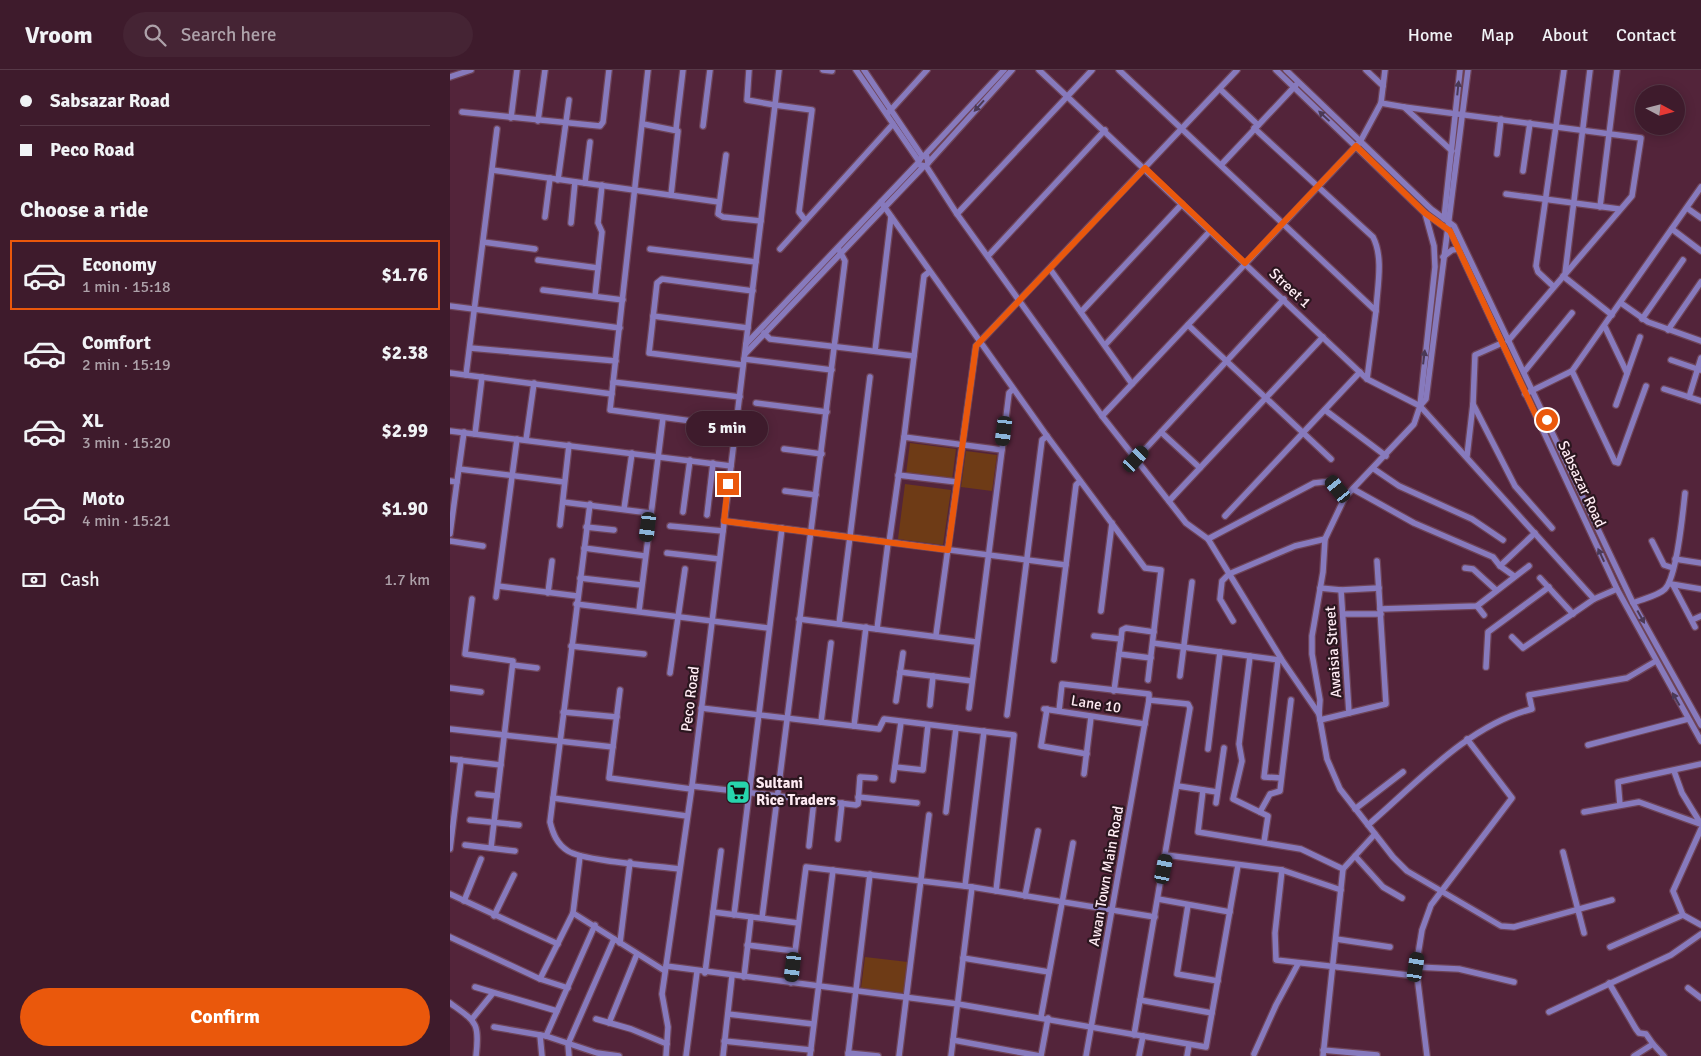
<!DOCTYPE html>
<meta charset="utf-8">
<style>
body{margin:0;font-family:Signika,sans-serif;background:#452434;color:#f1f3f6;height:100vh;display:flex;flex-direction:column;font-size:19px;white-space:nowrap}
*{box-sizing:border-box;margin:0}
p{font-size:16px;color:#ada1a9}
.icon{flex:none;width:28px;height:28px;fill:none;stroke:currentColor;stroke-width:2;stroke-linecap:round;stroke-linejoin:round}
.map{position:relative;flex:1;overflow:hidden}
.details{display:flex;flex-direction:column;background:#3e1b2c;width:450px}
.details>*{flex:none}
.top-card{display:grid;align-content:center;height:110px;padding:0 20px;background:#3e1b2c}
.needle{width:32px;rotate:97deg}
.controls{position:absolute;left:1185px;top:15px;display:grid;gap:10px}
.controls a{display:grid;place-items:center;width:50px;height:50px;border-radius:50%;background:#3e1b2c;box-shadow:0 2px 12px #0003,0 0 0 1px #573948;font-size:25px}
.end{position:absolute;width:22px;height:22px;margin:-11px;border:6px solid #ea580c;background:#fff;box-shadow:0 0 0 2px #fff}
.from{border-radius:50%}
.bubble{position:absolute;height:35px;border-radius:18px;background:#3e1b2c;box-shadow:0 2px 12px #0003,0 0 0 1px #573948;font-size:16px;font-weight:700;line-height:35px;text-align:center}
.car{position:absolute;width:15px;height:30px;margin:-15px -8px;border-radius:6px;box-shadow:0 0 4px 1px #0007;background:linear-gradient(#222 24%,#8ab4d8 0 40%,#222 0 76%,#8ab4d8 0 86%,#222 0)}
.top-card b{display:flex;align-items:center;gap:18px;height:48px;font-size:19px}
.top-card b+b{border-top:1px solid #573948}
.top-card i{width:12px;height:12px;background:#f1f3f6}
ul{padding:0;list-style:none}
li{display:flex;align-items:center;gap:15px;height:70px;margin:0 10px 8px;padding:0 10px;border:2px solid transparent;border-radius:0px}
li div{flex:1}
li b{display:block;font-size:19px}
li em{font-style:normal;font-weight:700}
li.selected{border-color:#ea580c}
li>.icon{width:45px;height:45px;stroke-width:1.5}
h2{padding:0 20px;font-size:22px;line-height:60px}
.pay{display:flex;align-items:center;gap:12px;height:55px;padding:0 20px;font-size:19px}
.pay p{margin-inline-start:auto}
.primary-button{display:flex;gap:10px;margin-top:auto;padding:10px 20px}
.primary-button a{flex:1;height:58px;border-radius:30px;background:#ea580c;color:#fff;font-size:20px;font-weight:700;line-height:58px;text-align:center}
header{display:flex;align-items:center;gap:30px;box-sizing:border-box;height:70px;padding:0 25px;background:#3e1b2c;border-bottom:1px solid #573948}
header strong{font-size:24px}
nav{display:flex;gap:28px;margin-inline-start:auto;font-size:18px}
.search{width:350px;height:45px;background:#452434;display:flex;align-items:center;gap:12px;box-sizing:border-box;padding:0 18px;border-radius:28px;color:#ada1a9;font-size:19px}
main{display:flex;flex:1;min-height:0}
.map>svg:first-child{display:block}
</style>
<header>
<strong>Vroom</strong>
<div class="search"><svg class="icon" aria-label="search" viewBox="0 0 24 24"><circle cx="10" cy="10" r="6"/><path d="M15 15l6 6"/></svg>Search here</div>
<nav><a>Home</a><a>Map</a><a>About</a><a>Contact</a></nav>
</header>
<main>
<section class="details">
<div class="top-card">
<b><i class="from"></i>Sabsazar Road</b>
<b><i></i>Peco Road</b>
</div>
<h2>Choose a ride</h2>
<ul>
<li class="selected"><svg class="icon" aria-label="car" viewBox="0 0 24 24"><path d="M5 17H2v-5l4-1 3-4h7l3 4 3 1v5h-3M9 17h6M6 11h13"/><circle cx="7" cy="17" r="2"/><circle cx="17" cy="17" r="2"/></svg><div><b>Economy</b><p>1 min · 15:18</p></div><em>$1.76</em></li>
<li><svg class="icon" aria-label="car" viewBox="0 0 24 24"><path d="M5 17H2v-5l4-1 3-4h7l3 4 3 1v5h-3M9 17h6M6 11h13"/><circle cx="7" cy="17" r="2"/><circle cx="17" cy="17" r="2"/></svg><div><b>Comfort</b><p>2 min · 15:19</p></div><em>$2.38</em></li>
<li><svg class="icon" aria-label="car" viewBox="0 0 24 24"><path d="M5 17H2v-5l4-1 3-4h7l3 4 3 1v5h-3M9 17h6M6 11h13"/><circle cx="7" cy="17" r="2"/><circle cx="17" cy="17" r="2"/></svg><div><b>XL</b><p>3 min · 15:20</p></div><em>$2.99</em></li>
<li><svg class="icon" aria-label="car" viewBox="0 0 24 24"><path d="M5 17H2v-5l4-1 3-4h7l3 4 3 1v5h-3M9 17h6M6 11h13"/><circle cx="7" cy="17" r="2"/><circle cx="17" cy="17" r="2"/></svg><div><b>Moto</b><p>4 min · 15:21</p></div><em>$1.90</em></li>
</ul>
<div class="pay"><svg class="icon" aria-label="cash" viewBox="0 0 24 24"><path d="M3 7h18v10H3z"/><circle cx="12" cy="12" r="2"/></svg>Cash<p>1.7 km</p></div>
<div class="primary-button"><a>Confirm</a></div>
</section>
<div class="map">
<svg width="1251" height="986" viewBox="0 0 1251 986">
<rect width="100%" height="100%" fill="#53243a"/>
<g fill="#6e3b16">
<polygon points="460,373 506,379 502,410 456,404"/>
<polygon points="516,381 547,385 542,421 511,417"/>
<polygon points="455,414 501,420 493,475 448,469"/>
<polygon points="415,887 458,892 454,923 411,918"/>
</g>
<g fill="none" stroke-linecap="round" stroke-linejoin="round">
<g stroke="#6e4458" stroke-width="8">
<g id="minor">
<polyline points="198,0 160,340 286,357"/>
<polyline points="299,0 297,30 325,35 329,0"/>
<polyline points="373,0 382,1"/>
<polyline points="406,0 468,90"/>
<polyline points="414,0 472,86 477,87 478,93 476,96 470,95 468,93 472,86"/>
<polyline points="589,0 917,309 970,336 1144,529"/>
<path d="M669,0L926,241C927,218 934,188 923,167L804,58"/>
<polyline points="826,0 975,143 1000,161 1167,519 1251,671"/>
<polyline points="836,0 981,139 1004,156 1183,533 1251,655"/>
<polyline points="916,0 933,16"/>
<polyline points="0,7 21,0"/>
<polyline points="770,19 808,55"/>
<polyline points="931,33 954,37 1002,81"/>
<polyline points="954,37 1191,68 1182,126 1058,271"/>
<polyline points="12,42 150,56 153,52 159,0"/>
<polyline points="438,43 477,0"/>
<polyline points="61,48 67,0"/>
<polyline points="88,51 95,0"/>
<polyline points="193,54 228,61 221,125"/>
<polyline points="253,56 260,0"/>
<polyline points="226,59 233,0"/>
<polyline points="1047,84 1051,49"/>
<polyline points="276,85 268,144 273,147 311,151"/>
<polyline points="474,86 554,0"/>
<polyline points="478,93 562,0"/>
<polyline points="771,95 846,15"/>
<polyline points="476,96 507,144 652,346 736,453 758,469 832,590 869,644 877,689 890,719 943,787 957,801 1051,856 1064,857 1162,830"/>
<polyline points="42,100 269,132"/>
<polyline points="1073,101 1080,53"/>
<polyline points="108,110 119,30"/>
<polyline points="135,113 140,72"/>
<polyline points="1056,124 1169,139"/>
<polyline points="431,132 597,366 695,498 711,500 698,610"/>
<polyline points="1150,137 1167,0"/>
<polyline points="1237,138 1251,148"/>
<polyline points="507,144 642,0"/>
<polyline points="95,147 100,108"/>
<polyline points="994,149 1010,0"/>
<polyline points="121,153 125,112"/>
<polyline points="1222,159 1251,181"/>
<polyline points="33,172 85,179"/>
<polyline points="200,179 306,192"/>
<polyline points="330,179 443,54"/>
<polyline points="538,186 655,60"/>
<polyline points="993,187 1002,180 1009,179"/>
<polyline points="88,190 148,198"/>
<polyline points="600,199 682,314"/>
<polyline points="1115,204 1140,0"/>
<polyline points="1113,206 1162,245"/>
<polyline points="1103,216 1088,202 1086,196 1114,0"/>
<polyline points="93,220 173,230"/>
<polyline points="145,226 152,162 148,153 152,115"/>
<polyline points="1171,233 1198,252 1251,271"/>
<polyline points="0,236 170,258"/>
<polyline points="631,242 732,134"/>
<polyline points="203,246 298,258"/>
<polyline points="1192,249 1233,190"/>
<polyline points="738,255 881,389"/>
<polyline points="1155,257 1177,303"/>
<polyline points="1218,260 1251,212"/>
<polyline points="314,263 320,269 464,286"/>
<polyline points="1052,273 1025,285 1023,334 1065,416 1102,458"/>
<polyline points="296,274 468,93"/>
<polyline points="655,275 760,161"/>
<polyline points="20,278 166,291"/>
<polyline points="425,281 441,147"/>
<polyline points="295,284 474,96"/>
<polyline points="294,289 382,300"/>
<polyline points="1221,290 1250,300"/>
<polyline points="293,295 199,283 207,213 212,209 303,221"/>
<polyline points="1122,301 1165,392 1168,393 1196,316"/>
<polyline points="1074,302 1122,243"/>
<polyline points="0,303 162,324"/>
<polyline points="16,305 47,59"/>
<polyline points="917,309 926,241"/>
<polyline points="163,312 290,327"/>
<polyline points="1214,319 1251,331"/>
<polyline points="1075,324 1122,301 1251,117"/>
<polyline points="1239,327 1251,288"/>
<polyline points="306,333 377,342"/>
<polyline points="1166,335 1190,267"/>
<polyline points="970,336 985,197 984,176 975,143"/>
<polyline points="875,340 936,386"/>
<polyline points="652,346 910,72 931,33 935,0"/>
<polyline points="0,361 281,396"/>
<polyline points="711,362 750,398"/>
<polyline points="25,364 32,307"/>
<polyline points="454,367 474,206 479,202"/>
<polyline points="76,370 84,313"/>
<polyline points="334,379 372,384"/>
<polyline points="1017,386 1023,334"/>
<polyline points="686,389 834,229"/>
<polyline points="9,399 114,412"/>
<polyline points="924,399 949,416 1022,449 1053,470"/>
<polyline points="448,405 507,412"/>
<polyline points="0,411 7,412 0,464"/>
<polyline points="7,412 14,362"/>
<polyline points="903,419 964,453 1043,487 1050,496 1064,506"/>
<polyline points="335,421 366,425"/>
<polyline points="719,431 873,267"/>
<polyline points="113,432 200,443"/>
<path d="M140,434L100,752C103,764 107,774 118,781C134,791 207,796 229,799"/>
<polyline points="174,439 182,383"/>
<polyline points="233,442 240,390"/>
<polyline points="257,445 263,393"/>
<polyline points="775,446 910,302"/>
<polyline points="274,451 616,495"/>
<polyline points="110,455 119,375"/>
<polyline points="220,456 273,461"/>
<polyline points="136,457 164,460"/>
<polyline points="758,469 864,413 882,411 895,427"/>
<polyline points="0,471 33,476"/>
<polyline points="1202,471 1214,495 1223,498"/>
<polyline points="439,473 454,367 552,380 559,323 563,319"/>
<polyline points="134,478 195,486"/>
<polyline points="217,483 269,489"/>
<polyline points="1225,489 1251,493"/>
<polyline points="1050,496 1085,463"/>
<polyline points="1015,498 1023,499 1046,520"/>
<polyline points="130,508 191,515"/>
<polyline points="1090,508 1123,544"/>
<polyline points="1221,514 1251,519"/>
<polyline points="1223,515 1245,557"/>
<polyline points="48,516 127,526"/>
<polyline points="870,518 891,520 929,518"/>
<polyline points="891,520 899,643"/>
<polyline points="98,523 102,491"/>
<polyline points="46,527 67,369"/>
<polyline points="22,529 15,584 63,591 41,778"/>
<path d="M1183,533C1192,529 1208,526 1215,519C1227,507 1233,441 1235,423"/>
<polyline points="126,534 318,558"/>
<polyline points="1027,536 1034,545"/>
<polyline points="930,539 1027,536 1079,496"/>
<polyline points="189,541 213,348"/>
<polyline points="651,541 662,453"/>
<polyline points="893,544 931,544"/>
<polyline points="349,549 526,572"/>
<polyline points="1242,550 1251,546"/>
<polyline points="783,551 770,529 772,511 779,504 845,476 875,469"/>
<polyline points="389,554 420,307"/>
<polyline points="427,559 438,473"/>
<polyline points="486,565 526,276 787,0"/>
<polyline points="644,566 671,569 672,560 676,558 704,562"/>
<polyline points="1062,567 1073,578 1144,529 1167,519"/>
<polyline points="703,573 830,590"/>
<polyline points="121,576 194,584"/>
<polyline points="669,584 701,588"/>
<polyline points="800,586 789,674 792,691 783,729 818,746 814,772"/>
<polyline points="604,590 626,415 630,411"/>
<polyline points="828,590 814,707 831,708"/>
<polyline points="63,595 87,598"/>
<polyline points="1036,597 1038,562 1099,517"/>
<polyline points="450,602 522,611"/>
<polyline points="220,603 235,499"/>
<polyline points="730,606 742,512"/>
<polyline points="0,618 31,622"/>
<polyline points="170,620 159,708 241,719"/>
<polyline points="664,621 671,569"/>
<polyline points="446,631 453,583"/>
<polyline points="480,635 483,606"/>
<polyline points="251,638 429,659 434,649 564,665 546,821"/>
<polyline points="519,638 552,380"/>
<polyline points="594,639 695,654"/>
<polyline points="597,639 591,676 637,684"/>
<polyline points="609,641 612,614 699,624 699,630 738,634 740,638 684,965"/>
<polyline points="113,642 167,647"/>
<polyline points="869,644 870,630 862,584 862,566 873,502 875,469 895,427 964,354 970,336 976,329 1018,0"/>
<polyline points="557,645 592,370 597,366"/>
<polyline points="870,650 936,634 927,491"/>
<polyline points="371,652 381,573"/>
<polyline points="404,656 416,557"/>
<polyline points="0,659 163,677"/>
<polyline points="1138,675 1238,649"/>
<polyline points="758,679 770,582"/>
<polyline points="0,689 51,695"/>
<polyline points="445,697 473,700 478,655"/>
<polyline points="1224,701 1232,723 1251,754"/>
<polyline points="634,704 641,647"/>
<polyline points="443,710 451,652"/>
<polyline points="242,716 406,735 408,734 410,707 425,708"/>
<polyline points="728,716 767,722"/>
<polyline points="753,720 748,762 851,779 893,799"/>
<polyline points="28,724 47,726"/>
<polyline points="408,727 467,733"/>
<polyline points="103,728 237,746"/>
<polyline points="766,733 774,678"/>
<polyline points="1170,735 1168,712 1251,694"/>
<polyline points="905,739 953,702"/>
<polyline points="496,742 506,658"/>
<polyline points="810,742 820,724 830,721 841,630"/>
<polyline points="1134,742 1189,732 1250,754"/>
<polyline points="20,750 69,755"/>
<path d="M918,755C966,714 1018,655 1082,639L1079,625L1177,608L1206,591"/>
<polyline points="1251,759 1223,821 1233,845 1251,855"/>
<polyline points="388,769 392,733"/>
<polyline points="15,775 65,781"/>
<polyline points="359,776 364,730"/>
<polyline points="0,779 11,690"/>
<polyline points="1113,782 1134,863"/>
<polyline points="716,785 832,800 891,820"/>
<polyline points="905,786 933,817 952,828"/>
<polyline points="832,800 825,863 826,890 967,906"/>
<polyline points="515,816 534,661"/>
<polyline points="0,824 108,874"/>
<polyline points="575,826 588,761"/>
<polyline points="708,829 780,842"/>
<polyline points="14,831 31,789"/>
<polyline points="738,835 727,904 768,911"/>
<polyline points="263,842 348,853"/>
<polyline points="123,843 215,901"/>
<polyline points="284,845 332,458"/>
<polyline points="44,846 64,805"/>
<polyline points="312,848 395,191 388,178"/>
<polyline points="0,867 90,909 118,918"/>
<polyline points="886,869 940,877"/>
<polyline points="170,873 180,792"/>
<polyline points="297,875 345,881"/>
<polyline points="1160,877 1233,845"/>
<polyline points="513,888 599,902"/>
<polyline points="216,896 508,934 756,977 788,795"/>
<polyline points="966,897 1009,899 1064,912"/>
<polyline points="255,903 271,781"/>
<polyline points="294,907 301,847"/>
<polyline points="90,909 123,843 130,786"/>
<polyline points="341,913 356,797 522,817 705,847"/>
<polyline points="1159,913 1186,959 1189,963 1196,964 1203,974"/>
<polyline points="25,917 107,941"/>
<polyline points="1238,918 1251,928"/>
<polyline points="690,930 762,943"/>
<path d="M0,933C26,952 30,952 26,986"/>
<polyline points="1099,942 1221,885 1251,864"/>
<polyline points="278,944 363,954"/>
<polyline points="591,947 623,773"/>
<polyline points="22,949 43,923"/>
<polyline points="146,949 181,959 217,974"/>
<polyline points="159,953 187,884"/>
<polyline points="44,957 96,966 147,983 169,986"/>
<polyline points="90,965 92,986"/>
<polyline points="96,966 145,855"/>
<polyline points="503,970 590,986"/>
<polyline points="274,971 361,980"/>
<polyline points="873,980 927,985"/>
<polyline points="398,983 428,986"/>
<polyline points="804,984 826,935 848,894"/>
<polyline points="119,986 118,974 164,869"/>
<polyline points="216,986 218,957 212,924 242,716 325,35 362,40 349,142 355,150"/>
<polyline points="236,986 247,902"/>
<polyline points="273,986 282,906"/>
<polyline points="360,986 383,800"/>
<polyline points="398,986 420,804"/>
<polyline points="449,986 479,745"/>
<polyline points="501,986 522,817"/>
<polyline points="591,986 598,948"/>
<polyline points="636,986 699,630"/>
<polyline points="689,986 693,966"/>
<polyline points="737,986 739,975"/>
<polyline points="873,986 893,799 925,764"/>
<polyline points="977,986 966,897 972,860 981,835 1062,728 1017,669"/>
<polyline points="1184,986 1203,974 1214,986"/>
</g>
</g>
<use href="#minor" stroke="#877abd" stroke-width="5.5"/>
</g>
<defs><path id="oneway-solid" d="M-6-.8H1V-3.2L6.5 0L1 3.2V.8H-6Z" transform="scale(1.25)"/></defs>
<g fill="#4b3956">
<use href="#oneway-solid" transform="translate(1008 18) rotate(-84)"/>
<use href="#oneway-solid" transform="translate(529 36) rotate(132)"/>
<use href="#oneway-solid" transform="translate(874 46) rotate(-137)"/>
<use href="#oneway-solid" transform="translate(974 287) rotate(-83)"/>
<use href="#oneway-solid" transform="translate(1151 485) rotate(-115)"/>
<use href="#oneway-solid" transform="translate(1191 547) rotate(61)"/>
<use href="#oneway-solid" transform="translate(1226 629) rotate(-119)"/>
</g>
<g fill="none" stroke-linecap="round" stroke-linejoin="round">
<polyline stroke="#ea580c" stroke-width="6" points="278,414 274,451 498,480 526,276 695,98 795,193 906,76 975,143 1000,161 1090,354 1097,350"/>
</g>
<defs>
<g id="supermarket-square" transform="scale(1.25)"><rect x="-9" y="-9" width="18" height="18" rx="4" fill="#27d5ad" stroke="#2b161f"/><path d="M-6-5.5h2.5l.6 2H6L4.5 2H-2.5L-4.4-4H-6ZM-1.5 3.2a1.3 1.3 0 1 0 .1 0ZM3 3.2a1.3 1.3 0 1 0 .1 0Z" fill="#111"/></g>
</defs>
<g fill-rule="evenodd">
<use href="#supermarket-square" x="288" y="722"/>
</g>
<g text-anchor="middle" dominant-baseline="central" stroke-width="4.5" stroke-linejoin="round" paint-order="stroke">
<g font-size="15" fill="#feebf3" stroke="#2b161f">
<text transform="translate(840 218) rotate(43)">Street 1</text>
<text transform="translate(1132 414) rotate(65)">Sabsazar Road</text>
<text transform="translate(883 582) rotate(-94)">Awaisia Street</text>
<text transform="translate(240 629) rotate(-83)">Peco Road</text>
<text transform="translate(646 634) rotate(9)">Lane 10</text>
<text transform="translate(656 806) rotate(-80)">Awan Town Main Road</text>
</g>
<g font-size="15" font-weight="bold" fill="#feebf3" stroke="#2b161f" text-anchor="start">
<text x="306" y="713">Sultani<tspan x="306" dy="17">Rice Traders</tspan></text>
</g>
</g>
</svg>
<div class="controls">
<a><svg class="needle" viewBox="-14 -14 28 28"><path d="M0-13l5 13h-10z" fill="#e53935"/><path d="M0 13l5-13h-10z" fill="#ada1a9"/></svg></a>
</div>
<i class="end from" style="left:1097px;top:350px"></i>
<i class="end" style="left:278px;top:414px"></i>
<div class="bubble" style="left:236px;top:341px;width:82px">5 min</div>
<i class="car" style="left:554px;top:361px;rotate:187deg"></i>
<i class="car" style="left:686px;top:389px;rotate:43deg"></i>
<i class="car" style="left:888px;top:419px;rotate:321deg"></i>
<i class="car" style="left:198px;top:457px;rotate:187deg"></i>
<i class="car" style="left:714px;top:799px;rotate:11deg"></i>
<i class="car" style="left:343px;top:897px;rotate:187deg"></i>
<i class="car" style="left:966px;top:897px;rotate:9deg"></i>
</div>
</main>
